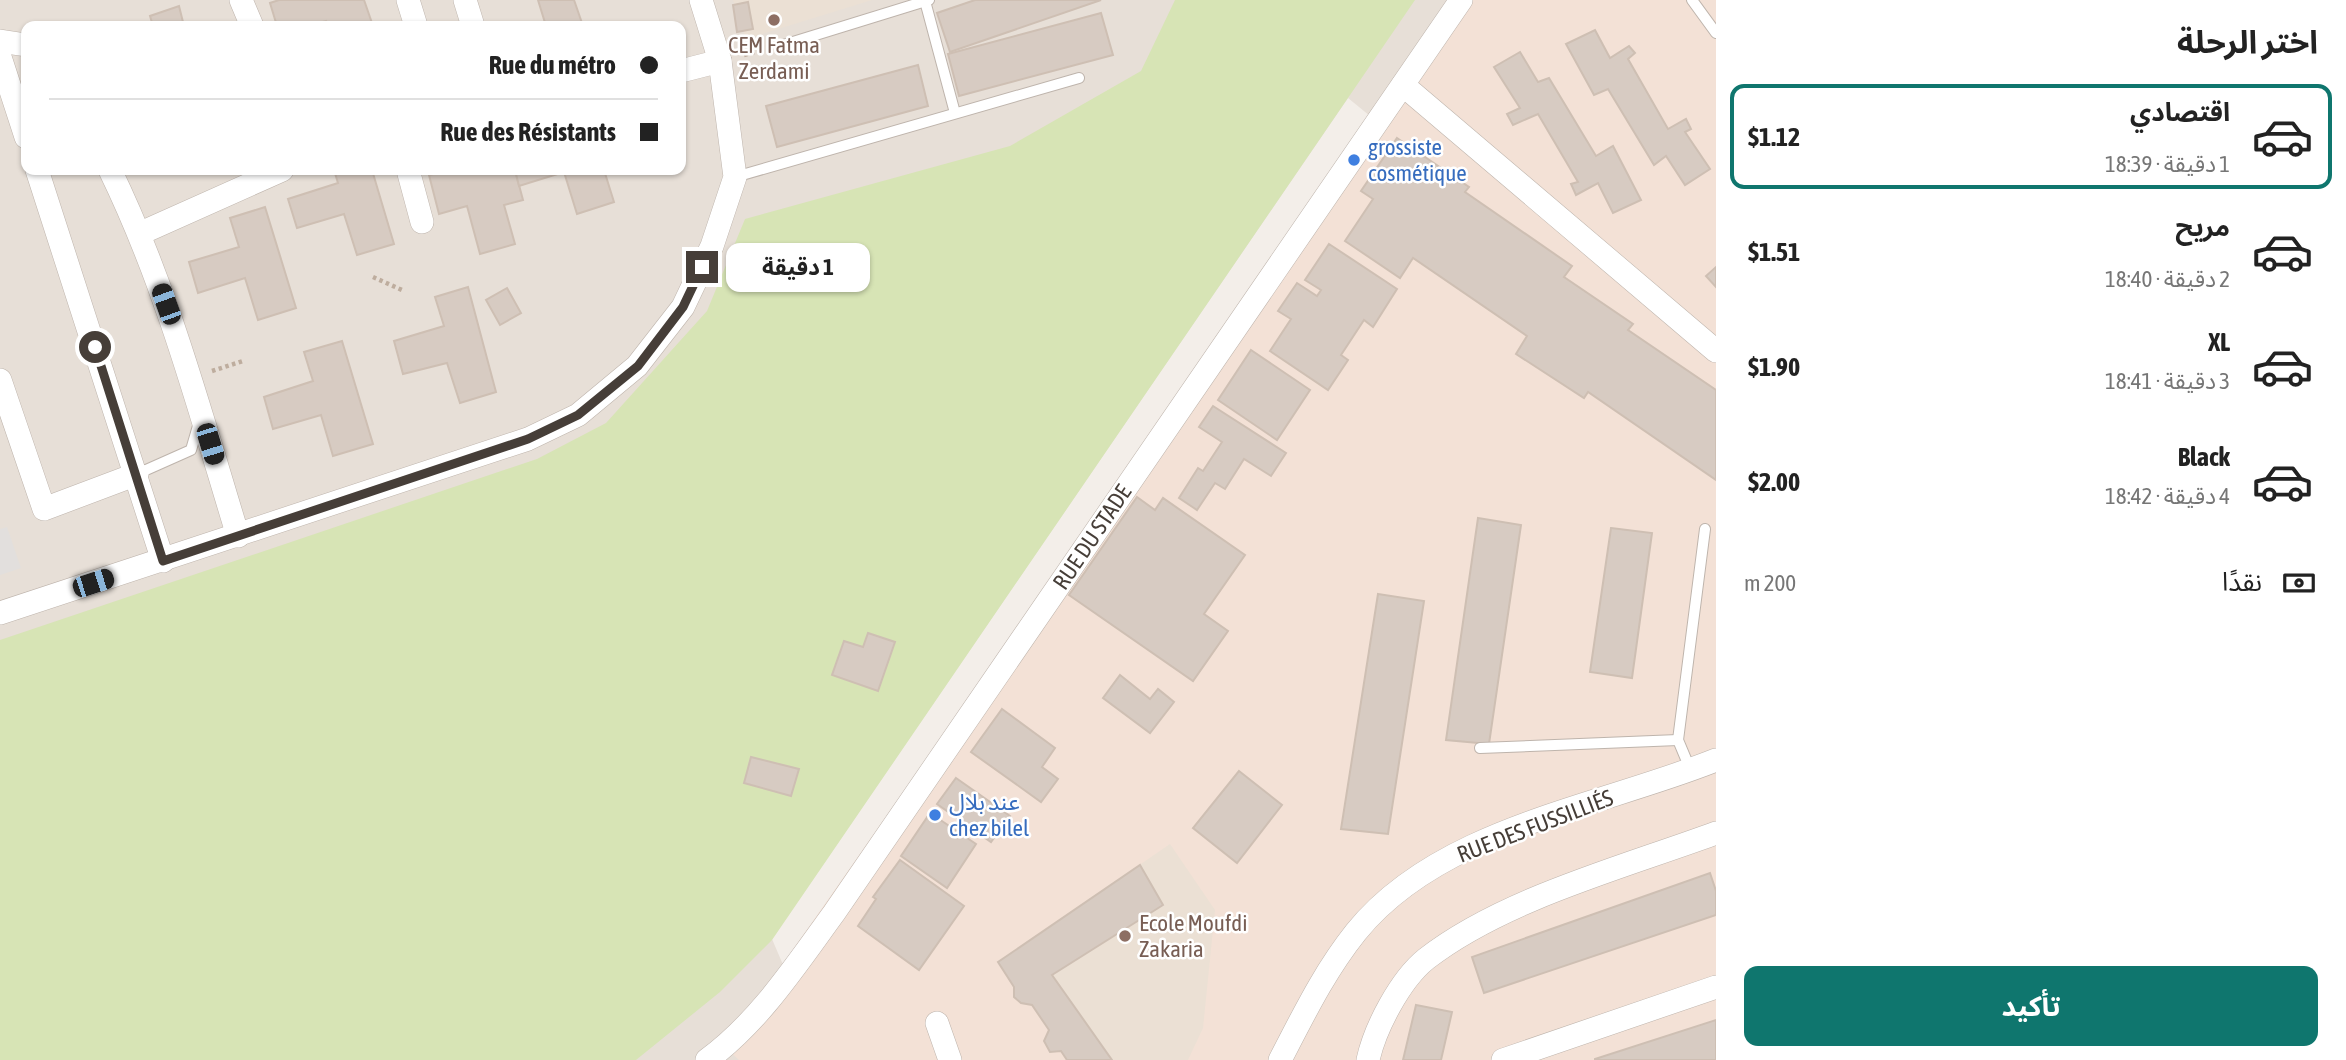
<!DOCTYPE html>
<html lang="ar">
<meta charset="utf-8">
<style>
body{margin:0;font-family:"Asap Condensed","Noto Sans Arabic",sans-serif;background:#f2f2f2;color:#222;direction:rtl;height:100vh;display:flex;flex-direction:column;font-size:26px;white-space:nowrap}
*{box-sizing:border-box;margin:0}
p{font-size:23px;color:#767676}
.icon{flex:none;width:38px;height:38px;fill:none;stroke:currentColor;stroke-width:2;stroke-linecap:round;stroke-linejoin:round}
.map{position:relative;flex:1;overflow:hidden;direction:ltr}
.panel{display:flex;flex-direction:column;background:#fff;width:630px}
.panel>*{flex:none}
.hud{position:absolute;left:21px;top:21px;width:665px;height:154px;border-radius:14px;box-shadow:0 2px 5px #0004;direction:rtl;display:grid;align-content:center;height:154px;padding:0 28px;background:#fff}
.end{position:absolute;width:32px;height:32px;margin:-16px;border:9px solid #463e38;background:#fff;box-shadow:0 0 0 4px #fff}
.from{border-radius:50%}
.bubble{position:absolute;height:49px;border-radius:14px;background:#fff;box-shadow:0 2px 5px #0004;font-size:23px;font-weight:700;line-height:49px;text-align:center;direction:rtl}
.car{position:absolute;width:21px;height:42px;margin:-21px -10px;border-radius:9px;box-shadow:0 0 5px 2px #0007;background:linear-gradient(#222 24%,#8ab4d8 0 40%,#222 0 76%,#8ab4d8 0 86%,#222 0)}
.hud b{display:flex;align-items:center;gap:24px;height:66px;font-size:26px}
.hud b+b{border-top:2px solid #e0e0e0}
.hud i{width:18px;height:18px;background:#222}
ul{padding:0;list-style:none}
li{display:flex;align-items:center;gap:21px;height:105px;margin:0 14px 10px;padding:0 14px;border:4px solid transparent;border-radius:14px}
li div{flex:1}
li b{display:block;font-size:26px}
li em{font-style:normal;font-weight:700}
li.on{border-color:#0f766e}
li>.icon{width:63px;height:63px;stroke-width:1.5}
h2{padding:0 28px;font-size:32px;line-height:84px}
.pay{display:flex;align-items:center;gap:18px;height:77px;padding:0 28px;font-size:26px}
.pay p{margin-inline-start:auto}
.cta{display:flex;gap:14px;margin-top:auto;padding:14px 28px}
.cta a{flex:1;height:80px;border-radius:14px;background:#0f766e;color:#fff;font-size:28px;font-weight:700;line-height:80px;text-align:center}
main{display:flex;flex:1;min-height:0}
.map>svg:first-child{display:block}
</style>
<main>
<section class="panel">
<h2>اختر الرحلة</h2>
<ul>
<li class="on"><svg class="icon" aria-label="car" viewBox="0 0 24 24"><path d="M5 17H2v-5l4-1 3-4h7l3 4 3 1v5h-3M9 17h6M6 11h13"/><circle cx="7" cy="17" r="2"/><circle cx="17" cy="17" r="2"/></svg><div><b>اقتصادي</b><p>1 دقيقة · 18:39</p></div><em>$1.12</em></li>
<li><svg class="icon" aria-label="car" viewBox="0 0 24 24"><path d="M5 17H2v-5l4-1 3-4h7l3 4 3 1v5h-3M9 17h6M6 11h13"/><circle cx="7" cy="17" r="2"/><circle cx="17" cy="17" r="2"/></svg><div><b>مريح</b><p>2 دقيقة · 18:40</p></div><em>$1.51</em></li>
<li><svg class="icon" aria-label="car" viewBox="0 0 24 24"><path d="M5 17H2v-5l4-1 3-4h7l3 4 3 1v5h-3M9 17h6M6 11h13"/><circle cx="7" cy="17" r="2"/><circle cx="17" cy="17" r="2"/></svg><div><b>XL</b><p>3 دقيقة · 18:41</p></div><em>$1.90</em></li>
<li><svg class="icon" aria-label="car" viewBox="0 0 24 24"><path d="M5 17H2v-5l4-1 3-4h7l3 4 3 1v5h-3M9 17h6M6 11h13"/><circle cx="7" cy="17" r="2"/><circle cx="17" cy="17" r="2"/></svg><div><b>Black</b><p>4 دقيقة · 18:42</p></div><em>$2.00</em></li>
</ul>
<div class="pay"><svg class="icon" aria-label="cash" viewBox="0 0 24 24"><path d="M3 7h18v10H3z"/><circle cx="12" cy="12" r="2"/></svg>نقدًا<p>200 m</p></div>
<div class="cta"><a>تأكيد</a></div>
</section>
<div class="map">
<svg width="1716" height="1060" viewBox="0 0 1716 1060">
<rect width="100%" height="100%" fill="#f3eee9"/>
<path fill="#e7dfd7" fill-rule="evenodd" d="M0,0H1716V399L1348,98L772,939L814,1037L1067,1060H0ZM26,26H681V170H26Z"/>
<polygon fill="#f3e1d6" points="1457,0 1716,0 1716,1060 739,1060 725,1047"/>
<g fill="#ebe0d4">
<polygon points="733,0 872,0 746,39"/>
<polygon points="1170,844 1215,910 1203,1028 1188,1060 1067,1060 1061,1052 1050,1052 1044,1041 1049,1030 1032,1005 1021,1003 1014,997 1014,987 998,962"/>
</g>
<polygon fill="#d7e4b5" points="1175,0 1415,0 772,940 720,992 636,1060 0,1060 0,640 537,459 606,423 707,311 745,219 1010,146 1141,71"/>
<polygon fill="#e2dfdd" points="7,527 21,568 0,575 0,529"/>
<g fill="#d7cbc2" stroke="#cebfb3" stroke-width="2">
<polygon points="279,0 364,0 373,26 328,26 326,21 309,26 277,26 270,3"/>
<polygon points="538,0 574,0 583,26 546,26"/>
<polygon points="975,0 1101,0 950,52 937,13"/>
<polygon points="748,2 753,29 737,32 733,5"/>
<polygon points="179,6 184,26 153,26 150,16"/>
<polygon points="1101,13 1113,55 959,96 948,54"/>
<polygon points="1595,30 1610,58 1629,46 1635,53 1628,59 1668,129 1686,119 1691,129 1685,132 1710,169 1685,185 1666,156 1654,165 1608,89 1594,95 1566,44"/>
<polygon points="1520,52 1538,82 1549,78 1596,156 1613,146 1641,200 1613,213 1598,183 1576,195 1571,184 1578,182 1538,114 1513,125 1507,114 1520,108 1494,67"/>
<polygon points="918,65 928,106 777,147 766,106"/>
<polygon points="1397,138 1469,187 1465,192 1572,266 1564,277 1633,324 1628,330 1716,390 1716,480 1588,392 1584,398 1516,354 1527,336 1413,258 1400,278 1345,241 1373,199 1361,191"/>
<polygon points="334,170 372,170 394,244 357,255 344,214 297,228 288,199 338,183"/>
<polygon points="449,170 515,170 523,200 504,205 515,244 480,254 467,206 439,214 429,175"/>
<polygon points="515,170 604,170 614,202 577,214 564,172 519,186"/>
<polygon points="265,207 296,308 258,320 245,278 198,293 189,262 239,247 230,218"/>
<polygon points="1329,244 1397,289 1373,327 1364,320 1341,355 1348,360 1328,390 1270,351 1291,319 1278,311 1297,283 1317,296 1321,290 1305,280"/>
<polygon points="1716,267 1716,287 1706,276"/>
<polygon points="468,287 496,392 460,403 447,363 403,374 394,341 444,326 435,297"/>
<polygon points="507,288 521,313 500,325 486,300"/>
<polygon points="342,341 373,444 333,456 321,415 273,429 264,397 313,381 304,352"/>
<polygon points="1251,350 1310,390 1277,440 1218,400"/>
<polygon points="1213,406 1286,453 1271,476 1244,459 1225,489 1215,483 1197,510 1179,498 1198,468 1203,471 1222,442 1199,427"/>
<polygon points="1137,497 1155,510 1163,498 1245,555 1204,614 1228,631 1193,681 1069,595"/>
<polygon points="1478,518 1521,525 1489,744 1446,740"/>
<polygon points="1611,528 1652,533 1632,678 1590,672"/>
<polygon points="1378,594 1424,601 1388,834 1341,829"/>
<polygon points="868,633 895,642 878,691 832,675 844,641 863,647"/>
<polygon points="1120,675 1150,699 1158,689 1174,702 1150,733 1103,698"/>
<polygon points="1002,709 1055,748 1042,767 1058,779 1041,802 971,752"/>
<polygon points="751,757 799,769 791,796 744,783"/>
<polygon points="1239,771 1282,805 1237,863 1193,828"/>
<polygon points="956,778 1010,816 991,842 937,804"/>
<polygon points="930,813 976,844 947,888 901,856"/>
<polygon points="900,860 964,906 919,970 858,926 876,899 873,897"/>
<polygon points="1140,865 1163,905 1052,975 1112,1060 1067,1060 1061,1051 1050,1052 1044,1041 1049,1030 1032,1005 1021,1003 1014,997 1014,987 998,962"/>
<polygon points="1710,873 1716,891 1716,915 1484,993 1472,957"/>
<polygon points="1416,1005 1452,1012 1441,1060 1403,1060"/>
<polygon points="1716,1020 1716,1060 1595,1060 1595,1059"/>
</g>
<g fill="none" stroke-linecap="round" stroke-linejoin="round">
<g stroke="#beb4ac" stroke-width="12">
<g id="lane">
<polyline points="1692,0 1716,33"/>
<polyline points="925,1 955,113"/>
<polyline points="780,46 929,0"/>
<polyline points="735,177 1079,78"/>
<polyline points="137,474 191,450 198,426"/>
<polyline points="1480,748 1678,740"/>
<polyline points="1691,771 1678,740 1705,529"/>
</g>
</g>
<g stroke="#beb4ac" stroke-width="24">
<g id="street">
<polyline points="241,0 252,26"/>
<polyline points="408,0 416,26"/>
<polyline points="465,0 473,26"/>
<polyline points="0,41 26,45"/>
<polyline points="0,57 26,137"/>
<polyline points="681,71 720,61"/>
<polyline points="1403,85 1716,351"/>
<polyline points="37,170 163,561"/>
<path d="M110,170C167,287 200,412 238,536"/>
<polyline points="408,170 422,222"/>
<polyline points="141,233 282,170"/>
<polyline points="0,380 44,509 137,474"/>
<polyline points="0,613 528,439 578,415 637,366 683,307 712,246 735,177 720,61 701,0"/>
<polyline points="937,1023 950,1060"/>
<path d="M707,1060C759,1022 796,965 834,913L1461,0"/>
<path d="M1280,1060C1303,1016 1324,972 1356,932C1439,829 1599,807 1716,760"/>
<path d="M1368,1060C1375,1028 1400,980 1426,959C1503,899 1624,867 1716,833"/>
<polyline points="1503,1060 1716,987"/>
</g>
</g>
<g stroke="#bead9e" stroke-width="4.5" stroke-dasharray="3.5 3.5" stroke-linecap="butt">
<polyline points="744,55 762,50"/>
<polyline points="373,277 402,290"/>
<polyline points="212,371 243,361"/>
</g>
<use href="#lane" stroke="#fff" stroke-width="10"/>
<use href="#street" stroke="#fff" stroke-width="23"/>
</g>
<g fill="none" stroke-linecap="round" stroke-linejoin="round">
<polyline stroke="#463e38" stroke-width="9" points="95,347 163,561 528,439 578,415 638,366 683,307 702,267"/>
</g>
<g fill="#8d6e63" stroke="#fff" stroke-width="2.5">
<circle cx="774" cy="20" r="7"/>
<circle cx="1125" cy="936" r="7"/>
</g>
<g fill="#3f7fe0" stroke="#fff" stroke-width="2.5">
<circle cx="1354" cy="160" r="7"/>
<circle cx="935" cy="815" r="7"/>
</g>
<g text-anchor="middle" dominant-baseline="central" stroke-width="5" stroke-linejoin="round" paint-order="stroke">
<g font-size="23" fill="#785e54" stroke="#fff">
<text x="774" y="45">CEM Fatma<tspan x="774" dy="26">Zerdami</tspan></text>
<text x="1139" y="923" text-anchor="start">Ecole Moufdi<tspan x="1139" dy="26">Zakaria</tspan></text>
</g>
<g font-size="23" fill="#366cbe" stroke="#fff" text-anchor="start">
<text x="1368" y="147">grossiste<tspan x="1368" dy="26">cosmétique</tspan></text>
<text x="949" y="802">عند بلال<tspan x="949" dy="26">chez bilel</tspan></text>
</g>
<g font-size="23" fill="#463e38" stroke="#fff">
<text transform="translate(1092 537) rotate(-56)">RUE DU STADE</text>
<text transform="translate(1535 826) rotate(-21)">RUE DES FUSSILLIÉS</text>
</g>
</g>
</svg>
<i class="end from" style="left:95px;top:347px"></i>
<i class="end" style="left:702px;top:267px"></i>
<div class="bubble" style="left:726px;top:243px;width:144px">1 دقيقة</div>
<i class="car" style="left:166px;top:304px;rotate:340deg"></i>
<i class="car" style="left:210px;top:444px;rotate:163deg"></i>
<i class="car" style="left:93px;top:583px;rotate:72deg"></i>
<div class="hud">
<b><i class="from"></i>Rue du métro</b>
<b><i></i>Rue des Résistants</b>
</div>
</div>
</main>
